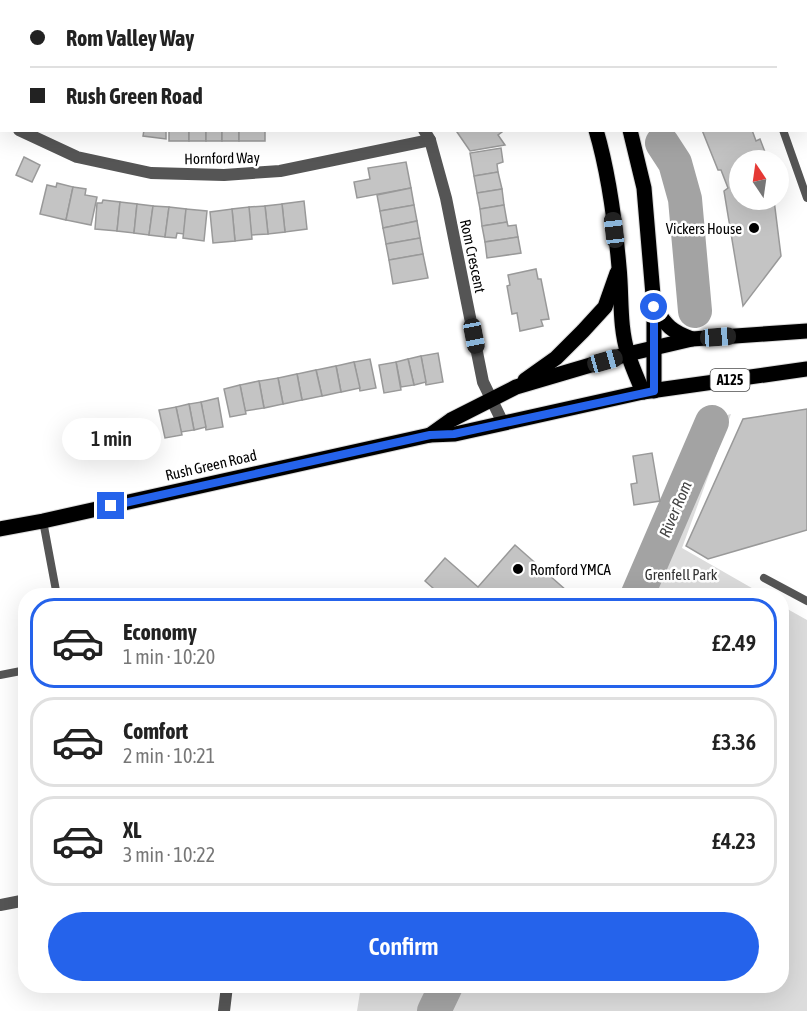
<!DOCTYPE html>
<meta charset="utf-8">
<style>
body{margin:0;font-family:"Asap Condensed",sans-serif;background:#f6f6f6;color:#222;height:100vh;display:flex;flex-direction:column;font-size:22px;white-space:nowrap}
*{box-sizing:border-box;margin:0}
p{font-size:20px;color:#767676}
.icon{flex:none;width:33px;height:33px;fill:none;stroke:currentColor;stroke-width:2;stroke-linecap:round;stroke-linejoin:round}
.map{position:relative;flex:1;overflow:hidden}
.details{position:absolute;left:18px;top:588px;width:771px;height:405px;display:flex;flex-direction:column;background:#fff;border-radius:24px;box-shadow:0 6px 24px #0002}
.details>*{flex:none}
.guide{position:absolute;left:0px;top:0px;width:807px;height:132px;box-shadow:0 6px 24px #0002;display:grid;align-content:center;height:132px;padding:0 30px;background:#fff}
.needle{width:39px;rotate:347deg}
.tools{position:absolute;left:729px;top:150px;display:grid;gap:12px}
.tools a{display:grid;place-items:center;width:60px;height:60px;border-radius:50%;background:#fff;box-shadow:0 6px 24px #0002;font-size:30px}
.end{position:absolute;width:27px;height:27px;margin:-14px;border:8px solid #2563eb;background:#fff;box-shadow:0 0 0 3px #fff}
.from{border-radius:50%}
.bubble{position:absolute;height:42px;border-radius:21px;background:#fff;box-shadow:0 6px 24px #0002;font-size:20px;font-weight:600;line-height:42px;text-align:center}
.car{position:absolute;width:18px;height:36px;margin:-18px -9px;border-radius:8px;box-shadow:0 0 4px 2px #0007;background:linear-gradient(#222 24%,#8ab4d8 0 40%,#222 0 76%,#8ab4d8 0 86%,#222 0)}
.guide b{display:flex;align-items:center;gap:21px;height:57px;font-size:22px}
.guide b+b{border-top:2px solid #e0e0e0}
.guide i{width:15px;height:15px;background:#222}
ul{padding:10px 0 0;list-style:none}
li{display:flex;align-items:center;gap:18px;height:90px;margin:0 12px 9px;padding:0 18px;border:3px solid #e0e0e0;border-radius:24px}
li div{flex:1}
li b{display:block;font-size:22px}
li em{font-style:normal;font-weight:600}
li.active{border-color:#2563eb}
li>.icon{width:54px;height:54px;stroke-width:1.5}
.button{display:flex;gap:12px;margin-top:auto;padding:12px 30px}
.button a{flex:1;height:69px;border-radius:36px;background:#2563eb;color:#fff;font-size:24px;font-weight:600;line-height:69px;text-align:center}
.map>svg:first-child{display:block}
</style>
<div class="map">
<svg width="807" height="1011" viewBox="0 0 807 1011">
<rect width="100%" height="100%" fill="#fff"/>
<g fill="#dcdcdc">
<polygon points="731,414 682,548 764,595 648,595 719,417"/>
<polygon points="782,606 807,620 807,1011 357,1011 361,986 782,986"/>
</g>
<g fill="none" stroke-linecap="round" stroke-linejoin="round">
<g stroke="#a3a3a3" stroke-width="34">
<polyline points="662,143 675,163 685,199 695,311"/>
<polyline points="637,596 712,422"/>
<polyline points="434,1011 446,986"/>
</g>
</g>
<g fill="#c4c4c4" stroke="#999" stroke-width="1.5">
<polygon points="144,130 166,130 166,139 143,136"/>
<rect x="169" y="130" width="20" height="11"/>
<rect x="189" y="130" width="17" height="11"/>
<rect x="206" y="130" width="16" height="11"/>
<rect x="222" y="130" width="17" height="11"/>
<rect x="239" y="130" width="26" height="11"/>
<polygon points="459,130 501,130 502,132 498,135 505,145 470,151 457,132"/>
<polygon points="702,130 752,130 756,141 760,139 768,160 740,160 740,200 774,200 781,256 743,306 724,191 728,188 721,170 718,170"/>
<polygon points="501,148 503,162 497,164 498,172 474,176 470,153"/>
<polygon points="24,157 40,165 32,182 16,175"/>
<polygon points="406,162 411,188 357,198 354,182 370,179 368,168"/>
<polygon points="498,172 502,189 477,193 474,176"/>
<polygon points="57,183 73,187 66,220 40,214 47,185 56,187"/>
<polygon points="73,187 86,189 85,195 97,197 91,225 66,220"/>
<polygon points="411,188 414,205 380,211 377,195"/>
<polygon points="502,189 504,205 480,209 477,193"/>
<polygon points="103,200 120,202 117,231 95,229 97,203 102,203"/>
<polygon points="304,201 307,229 285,232 282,204"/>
<polygon points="120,202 137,204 134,233 117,231"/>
<polygon points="137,204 153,206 149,235 134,233"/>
<polygon points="282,204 285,232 268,234 265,206"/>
<polygon points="414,205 417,221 383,228 380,211"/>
<polygon points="504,205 507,222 482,226 480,209"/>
<polygon points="153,206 169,207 165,237 149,235"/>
<polygon points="265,206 268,234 251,235 249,207"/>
<polygon points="169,207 186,209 184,234 177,233 176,238 165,237"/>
<polygon points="249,207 252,239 235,241 232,209"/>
<polygon points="186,209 207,211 204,241 183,238"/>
<polygon points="232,209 235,241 213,243 210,212"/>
<polygon points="417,221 420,238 386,244 383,228"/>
<polygon points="507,222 508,226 516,225 518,237 485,242 482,226"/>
<polygon points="518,237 521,253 487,258 485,242"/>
<polygon points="420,238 423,254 389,260 386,244"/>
<polygon points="423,254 428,278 393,284 389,260"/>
<polygon points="536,269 538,279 541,279 549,319 541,320 543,326 520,331 517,313 512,314 507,286 510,285 508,275"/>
<polygon points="438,353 443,382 426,385 421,356"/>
<polygon points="421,356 426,382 414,385 408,359"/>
<polygon points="370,359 376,388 360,391 354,362"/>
<polygon points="408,359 414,385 401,387 396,362"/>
<polygon points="354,362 360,388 341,392 336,366"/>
<polygon points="396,362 401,390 384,393 379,365"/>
<polygon points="336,366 341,392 322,396 316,370"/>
<polygon points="316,370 322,396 302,400 297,374"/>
<polygon points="297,374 302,400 283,404 278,378"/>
<polygon points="278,378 283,404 264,408 259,381"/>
<polygon points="259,381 264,408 245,411 240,385"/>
<polygon points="240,385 246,414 230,417 224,389"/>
<polygon points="218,398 223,427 206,430 201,402"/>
<polygon points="201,402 206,427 194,430 189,404"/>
<polygon points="189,404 194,430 181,432 176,407"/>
<polygon points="176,407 182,435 165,438 159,410"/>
<polygon points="807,409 807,530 708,559 686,546 743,419"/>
<polygon points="652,453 660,501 634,505 631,484 637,483 633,456"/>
<polygon points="515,545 567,591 562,596 442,596 425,581 445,558 478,587"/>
</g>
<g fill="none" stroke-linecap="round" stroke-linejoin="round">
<g stroke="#dbdbdb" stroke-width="17">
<g id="primary">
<polyline points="550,0 551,2"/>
<polyline points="576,0 578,2"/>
<path d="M596,130C609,174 615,221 619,267C622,296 619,326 628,354C632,367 638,380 643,392"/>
<polyline points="630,130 644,188 654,307 654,391"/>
<path d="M654,307C667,326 670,331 692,339"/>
<polyline points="525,380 556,358 583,331 605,307 617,273"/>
<polyline points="430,435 451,420 516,387 628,354 692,339 807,331"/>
<polyline points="0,529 43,521 430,435 455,434 643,392 807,369"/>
</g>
</g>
<g stroke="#555" stroke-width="8">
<polyline points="806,19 807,19"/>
<polyline points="783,130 807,198"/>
<polyline points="43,521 57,596"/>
<polyline points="764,578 807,601"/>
<polyline points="0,675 26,670"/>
</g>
<g stroke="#555" stroke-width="12">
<polyline points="322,0 323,2"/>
<polyline points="0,122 2,123"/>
<polyline points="19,130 77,157 151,173 224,175 280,171 430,140"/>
<polyline points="424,130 430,140 446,198 483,382 503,423"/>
<polyline points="0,905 26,900"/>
<polyline points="224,1011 227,986"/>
</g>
<polyline stroke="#222" stroke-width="12" points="752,0 753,2"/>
<use href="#primary" stroke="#000" stroke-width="15"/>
</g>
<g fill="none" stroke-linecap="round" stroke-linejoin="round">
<polyline stroke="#2563eb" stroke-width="8" points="111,506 430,435 454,434 654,391 654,307"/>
</g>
<g fill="#000" stroke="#fff" stroke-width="2">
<circle cx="754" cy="228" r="6"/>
<circle cx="518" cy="569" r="6"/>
</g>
<g text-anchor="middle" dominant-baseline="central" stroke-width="5" stroke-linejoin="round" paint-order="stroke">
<rect fill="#fff" stroke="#4c4c4c" stroke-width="1.5" x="710.5" y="369" width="39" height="22" rx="4.5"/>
<g font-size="14" font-weight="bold" fill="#000">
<text x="730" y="380">A125</text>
</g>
<g font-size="15" fill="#000" stroke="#fff">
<text transform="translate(222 158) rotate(-1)">Hornford Way</text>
<text transform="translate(473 256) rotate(78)">Rom Crescent</text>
<text transform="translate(211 465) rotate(-13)">Rush Green Road</text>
</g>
<g font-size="15" fill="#000" stroke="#fff" text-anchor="end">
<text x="742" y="228">Vickers House</text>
<text x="530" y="569" text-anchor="start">Romford YMCA</text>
</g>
<g font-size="15" fill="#333" stroke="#fff">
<text x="681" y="574">Grenfell Park</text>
</g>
<g font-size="16" font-style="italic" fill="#444" stroke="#fff">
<text transform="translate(675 509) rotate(-67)">River Rom</text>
</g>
</g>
</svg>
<div class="tools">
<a><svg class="needle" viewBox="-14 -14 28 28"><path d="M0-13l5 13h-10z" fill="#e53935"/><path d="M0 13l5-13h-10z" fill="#767676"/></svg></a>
</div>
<i class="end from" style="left:654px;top:307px"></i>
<i class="end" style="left:111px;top:506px"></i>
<div class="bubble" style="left:62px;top:418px;width:99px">1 min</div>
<i class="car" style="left:614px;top:230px;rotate:353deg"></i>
<i class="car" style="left:474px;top:336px;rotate:169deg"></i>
<i class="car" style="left:718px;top:337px;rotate:86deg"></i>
<i class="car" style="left:605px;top:361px;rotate:74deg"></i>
<div class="guide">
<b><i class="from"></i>Rom Valley Way</b>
<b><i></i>Rush Green Road</b>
</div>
<section class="details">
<ul>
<li class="active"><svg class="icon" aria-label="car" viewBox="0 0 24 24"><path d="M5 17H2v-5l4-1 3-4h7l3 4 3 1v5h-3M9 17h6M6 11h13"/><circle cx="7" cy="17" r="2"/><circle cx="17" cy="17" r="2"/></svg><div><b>Economy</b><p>1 min · 10:20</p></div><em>£2.49</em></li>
<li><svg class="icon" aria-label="car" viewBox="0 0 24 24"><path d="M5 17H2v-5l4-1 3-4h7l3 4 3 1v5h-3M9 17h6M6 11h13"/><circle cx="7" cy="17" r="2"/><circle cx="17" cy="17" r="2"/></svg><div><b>Comfort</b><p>2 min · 10:21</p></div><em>£3.36</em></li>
<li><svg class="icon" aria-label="car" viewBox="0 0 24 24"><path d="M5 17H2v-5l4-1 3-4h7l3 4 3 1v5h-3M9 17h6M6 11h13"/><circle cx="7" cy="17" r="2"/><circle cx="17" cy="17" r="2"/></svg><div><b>XL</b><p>3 min · 10:22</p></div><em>£4.23</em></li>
</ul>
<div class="button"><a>Confirm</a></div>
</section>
</div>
